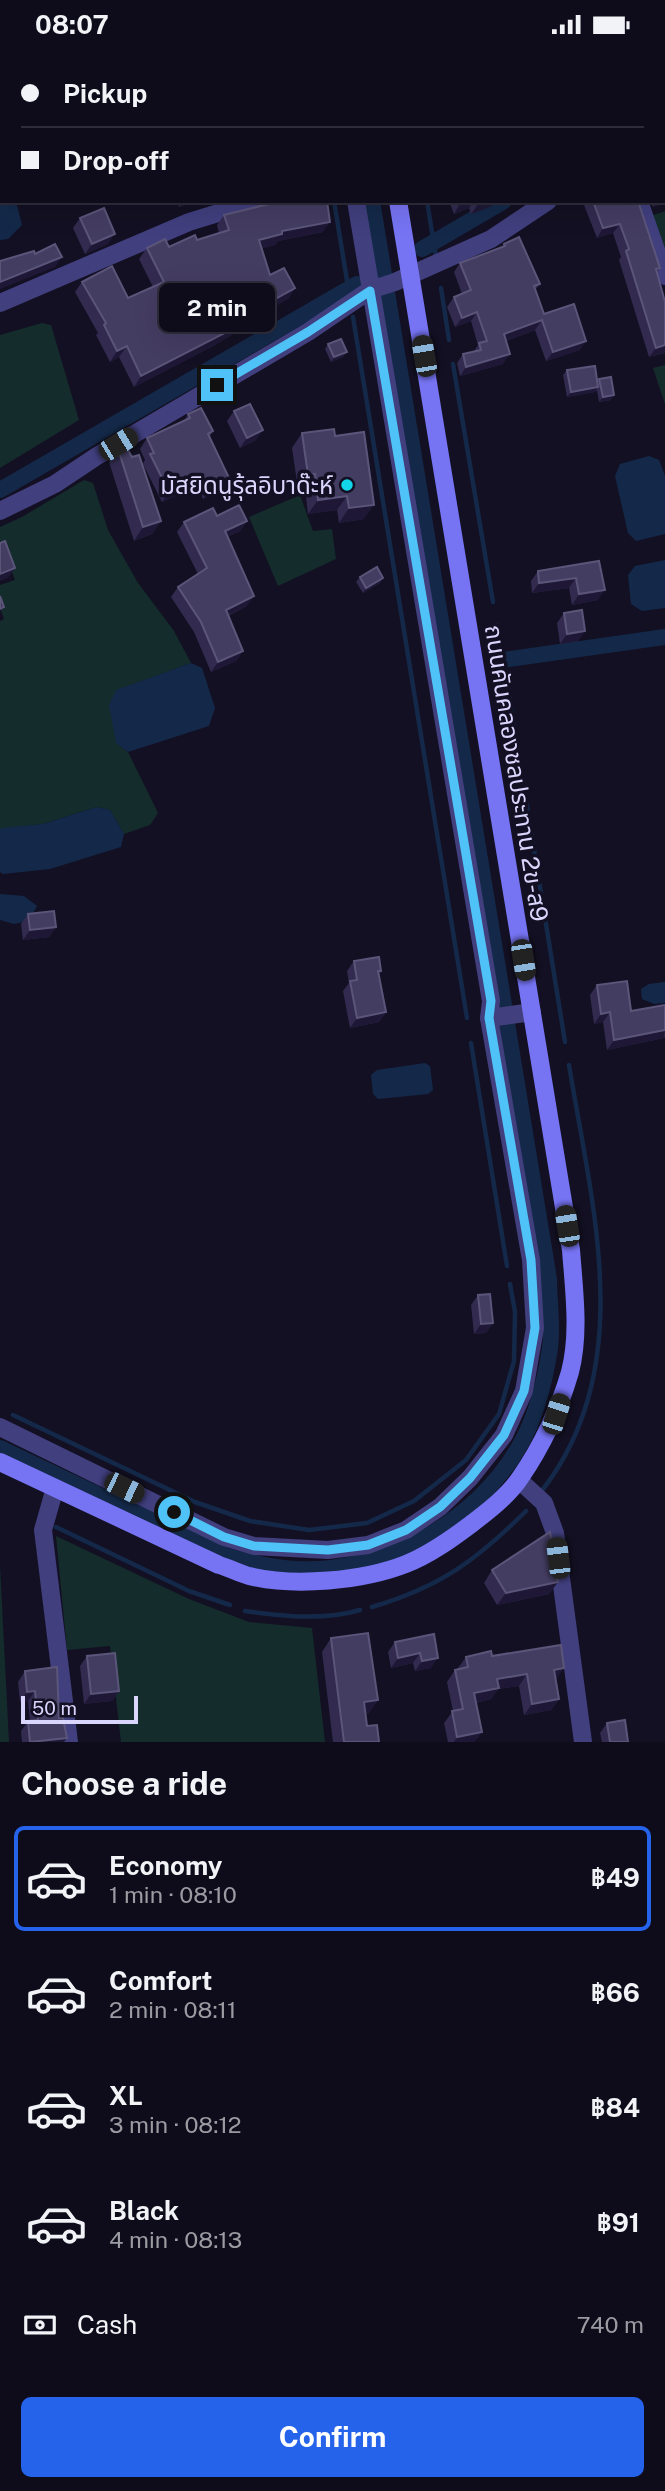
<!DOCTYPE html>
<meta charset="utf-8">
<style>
body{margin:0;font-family:"Public Sans","Noto Sans Thai",sans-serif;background:#171523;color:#f1f3f6;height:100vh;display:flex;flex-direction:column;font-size:26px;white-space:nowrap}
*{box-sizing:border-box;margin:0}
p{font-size:23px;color:#9b9ba2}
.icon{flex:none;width:38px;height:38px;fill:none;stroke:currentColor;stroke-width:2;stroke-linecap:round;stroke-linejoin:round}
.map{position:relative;height:1693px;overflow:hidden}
.drawer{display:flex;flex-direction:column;background:#0e0c1a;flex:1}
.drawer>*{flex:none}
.banner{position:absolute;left:0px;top:0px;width:665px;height:154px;box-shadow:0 7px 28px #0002,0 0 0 2px #2e2c39;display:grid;align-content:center;height:154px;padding:0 21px;background:#0e0c1a}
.scale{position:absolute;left:21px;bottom:18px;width:117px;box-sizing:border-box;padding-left:7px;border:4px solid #dad5fc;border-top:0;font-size:19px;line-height:24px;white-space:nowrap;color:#dad5fc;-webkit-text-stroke:5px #131023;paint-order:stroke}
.end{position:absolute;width:32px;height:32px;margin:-16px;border:9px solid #4fc3f7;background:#111;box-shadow:0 0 0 4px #111}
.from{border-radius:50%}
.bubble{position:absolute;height:49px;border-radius:10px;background:#0e0c1a;box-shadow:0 7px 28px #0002,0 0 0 2px #2e2c39;font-size:23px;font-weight:700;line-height:49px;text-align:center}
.car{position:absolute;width:21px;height:42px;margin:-21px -10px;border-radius:9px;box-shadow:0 0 5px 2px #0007;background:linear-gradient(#222 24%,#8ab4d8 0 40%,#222 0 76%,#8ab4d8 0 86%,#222 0)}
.banner b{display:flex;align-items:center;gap:24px;height:66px;font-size:26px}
.banner b+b{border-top:2px solid #2e2c39}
.banner i{width:18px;height:18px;background:#f1f3f6}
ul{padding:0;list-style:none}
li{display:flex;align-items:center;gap:21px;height:105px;margin:0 14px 10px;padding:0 7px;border:4px solid transparent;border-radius:10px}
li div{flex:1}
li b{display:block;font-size:26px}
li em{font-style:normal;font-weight:700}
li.selected{border-color:#2563eb}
li>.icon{width:63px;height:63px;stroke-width:1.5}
h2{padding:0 21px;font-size:32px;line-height:84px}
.pay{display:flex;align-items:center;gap:18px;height:77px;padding:0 21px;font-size:26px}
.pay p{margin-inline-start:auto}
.cta{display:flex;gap:14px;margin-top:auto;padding:14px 21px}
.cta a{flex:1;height:80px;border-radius:10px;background:#2563eb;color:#fff;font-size:28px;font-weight:700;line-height:80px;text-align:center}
.status{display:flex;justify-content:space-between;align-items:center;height:49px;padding:0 35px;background:#0e0c1a;direction:ltr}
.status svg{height:19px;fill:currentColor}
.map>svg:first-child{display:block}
</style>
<div class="status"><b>08:07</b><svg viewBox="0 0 49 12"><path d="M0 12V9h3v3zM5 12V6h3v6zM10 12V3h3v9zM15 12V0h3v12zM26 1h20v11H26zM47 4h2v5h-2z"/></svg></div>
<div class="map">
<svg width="665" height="1693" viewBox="0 0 665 1693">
<rect width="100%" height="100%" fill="#131023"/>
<g fill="#142c2b">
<polygon points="0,0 133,0 133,2 2,2 2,71"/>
<polygon points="665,162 665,216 651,167"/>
<polygon points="42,274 51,276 79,371 0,419 0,286"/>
<polygon points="665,316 665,355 653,319"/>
<polygon points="84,431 93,434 108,481 138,534 174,582 191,614 117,641 116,694 128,703 158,764 150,776 124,785 110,761 97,758 43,775 0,780 0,572 4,570 0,559 0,536 15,531 0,491 0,478 22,468"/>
<polygon points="300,446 313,482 332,480 336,510 278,537 249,468"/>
<polygon points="56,1487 189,1550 249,1573 312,1579 325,1693 121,1693 110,1597 67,1601"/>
<polygon points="0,1516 9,1693 0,1693"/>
</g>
<g fill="#142949">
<polygon points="0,134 2,152 16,152 22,176 8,190 0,191"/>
<polygon points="649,407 659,411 665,427 665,485 636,492 628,484 615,427 620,415"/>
<polygon points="665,511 665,559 642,562 631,555 628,526 635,517"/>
<polygon points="191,614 202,619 215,659 209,677 128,703 116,694 109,656 116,641"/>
<polygon points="97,758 110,761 124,785 121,798 50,820 3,825 0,823 0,780 2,779 43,775"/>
<polygon points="0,845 24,847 37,857 29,872 14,875 0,871"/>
<polygon points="665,933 665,954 654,955 642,950 641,940 649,935"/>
<polygon points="425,1014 430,1017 433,1041 428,1045 378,1050 373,1045 371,1026 377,1021"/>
</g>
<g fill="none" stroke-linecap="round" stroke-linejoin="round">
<g stroke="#142949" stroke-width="4.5">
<polyline points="309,0 309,2"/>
<polyline points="403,0 403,2"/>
<polyline points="334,152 350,250"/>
<polyline points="427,152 436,208"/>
<polyline points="441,239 449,291"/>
<polyline points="353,268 467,969"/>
<polyline points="453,315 493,553"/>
<polyline points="497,576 503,613"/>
<polyline points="507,633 565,993"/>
<polyline points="471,994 507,1217"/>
<polyline points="13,1366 195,1453 250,1472 309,1481 367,1474 414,1452 466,1411 499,1365 514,1312 515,1263 510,1235"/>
<path d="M540,1444C639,1321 592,1157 569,1016"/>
<polyline points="56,1478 189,1542 230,1556"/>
<path d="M372,1558C440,1538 477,1511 526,1462"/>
<path d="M245,1562C283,1567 322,1572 360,1561"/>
</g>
<g stroke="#142949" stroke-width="16">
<polyline points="347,0 347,2"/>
<polyline points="663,69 665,68"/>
<polyline points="422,200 504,152"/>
<polyline points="0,441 357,235"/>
<polyline points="503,611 665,588"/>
<path d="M0,1399L227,1507C250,1513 272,1519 296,1520C383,1524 477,1473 520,1396C536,1368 545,1332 550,1299C553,1277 549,1252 549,1230L372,152"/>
</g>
<g stroke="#413f7e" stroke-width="18">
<polyline points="335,0 335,2"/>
<polyline points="545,2 545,0"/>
<polyline points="663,89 665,88"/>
<polyline points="639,152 665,227"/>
<polyline points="0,254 189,173 257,152"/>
<polyline points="0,462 55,435 97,407 308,283 370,241 395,233 491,190 548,152"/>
<polyline points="489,969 532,963"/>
<polyline points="0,1378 224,1488 254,1497 328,1501 368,1496 406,1481 440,1458 470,1429 504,1386 524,1342 535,1279 531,1211 489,969 491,952 356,152"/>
<polyline points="519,1431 544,1454 555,1484 583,1693"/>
<polyline points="55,1439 43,1481 69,1693"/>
</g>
<g stroke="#7774f4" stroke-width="18">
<polyline points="373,0 373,2"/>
<path d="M0,1413L219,1516C229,1519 239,1524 249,1527C294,1538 363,1532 406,1515C429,1506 450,1491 470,1476C487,1463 508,1447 520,1429C542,1397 559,1361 570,1323C580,1285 574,1241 571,1201L398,152"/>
</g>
</g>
<g fill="#322b4f">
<polygon points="574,0 611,0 612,2 575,2"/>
<polygon points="177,152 198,152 179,158"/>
<polygon points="278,152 327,152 323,183 278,192 275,196 262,199 270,226 295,239 288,250 258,266 253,273 215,296 134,338 119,308 110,313 96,286 98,284 75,243 82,233 128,249 153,238 139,210 147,199 169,198 197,191 219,184 217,176 224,166 277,153"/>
<polygon points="449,152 495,152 492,157 471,165 469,159 454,165"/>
<polygon points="586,152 638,152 660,219 657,224 665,304 649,308 619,211 621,208 613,184 597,189 584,156"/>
<polygon points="651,152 663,152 665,154 653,158"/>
<polygon points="80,169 108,195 85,205 73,179"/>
<polygon points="504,195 540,235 535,241 544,265 580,301 546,312 535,281 506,292 503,315 460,327 457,314 463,305 474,302 478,296 471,272 455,278 447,258 454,248 462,245 454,223 460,214 502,198"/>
<polygon points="328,295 347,303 343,308 331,313 325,300"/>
<polygon points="567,321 597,333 599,330 611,351 599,353 597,341 595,343 567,348 563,326"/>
<polygon points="234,362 256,391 240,399 227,372"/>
<polygon points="188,365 213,382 210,387 230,431 223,441 203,450 197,437 162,453 143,415 145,411 140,400 147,389 184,372"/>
<polygon points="302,384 335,387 364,470 339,474 337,461 308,465 305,439 298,440 292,399"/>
<polygon points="118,400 161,472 152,485 134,492 109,413"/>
<polygon points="217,467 247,472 240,482 227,488 247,557 228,567 243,602 236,612 211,623 194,583 171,548 178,538 198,525 177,483 184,473"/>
<polygon points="599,512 598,551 572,556 569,539 532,544 531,532 538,522"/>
<polygon points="360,528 383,529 380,534 363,544 356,533"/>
<polygon points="564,564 585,582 578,592 560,595 557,574"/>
<polygon points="28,865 56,878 49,888 23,891 21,875"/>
<polygon points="354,912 381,922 379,926 386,963 379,973 350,979 343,942 349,934 347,922"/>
<polygon points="597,936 631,962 665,956 665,988 664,989 607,1001 603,973 594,975 590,946"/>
<polygon points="478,1246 493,1274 486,1284 474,1285 471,1256"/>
<polygon points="492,1521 558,1533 549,1545 497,1556 484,1534"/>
<polygon points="434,1585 431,1619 415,1622 413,1614 391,1619 388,1603 395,1593"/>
<polygon points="331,1589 378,1651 368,1665 365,1665 367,1677 379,1693 333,1693 322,1603"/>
<polygon points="87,1607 119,1642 112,1652 84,1655 80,1617"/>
<polygon points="492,1607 556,1631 559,1650 551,1661 524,1666 519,1637 498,1640 491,1650 476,1654 482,1683 474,1693 448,1693 444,1674 453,1662 447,1633 455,1621 458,1620 458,1619 466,1608"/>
<polygon points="25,1622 59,1669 64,1693 22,1693 21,1682 28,1672 30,1672 28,1652 20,1653 18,1633"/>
<polygon points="607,1674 628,1693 602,1693 600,1684"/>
</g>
<g fill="#1e1836">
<polygon points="665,146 665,154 653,158 657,152 663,152 663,147"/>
<polygon points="183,152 198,152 179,158"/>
<polygon points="207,152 218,152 204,157"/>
<polygon points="464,152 473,152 469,159 454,165 461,153"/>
<polygon points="482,152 495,152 492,157 471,165 479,154"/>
<polygon points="330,173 323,183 278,192 275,196 252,202 259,191 282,182"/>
<polygon points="620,175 613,184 597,189 603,179"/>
<polygon points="115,185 108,195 85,205 92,195"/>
<polygon points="62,208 55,218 0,240 0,233"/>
<polygon points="295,239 288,250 258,266 253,273 215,296 134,338 141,327 259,259"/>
<polygon points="477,263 471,272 455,278 462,269"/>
<polygon points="542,271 535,281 497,295 504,285"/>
<polygon points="586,292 580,301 546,312 553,303"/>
<polygon points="665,296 665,304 649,308 656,299"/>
<polygon points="127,297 119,308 110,313 117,302"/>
<polygon points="347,303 343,308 331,313 334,308"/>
<polygon points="510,305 503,315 460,327 466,318"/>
<polygon points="598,338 595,343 567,348 571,343"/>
<polygon points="614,346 611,351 599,353 603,348"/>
<polygon points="263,381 256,391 240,399 247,389"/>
<polygon points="315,425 305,439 298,440 308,426"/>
<polygon points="204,427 197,437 162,453 169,443"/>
<polygon points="230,431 223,441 203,450 210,440"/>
<polygon points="347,447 337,461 308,465 318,451"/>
<polygon points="374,456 364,470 339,474 349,459"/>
<polygon points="161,472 152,485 134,492 143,478"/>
<polygon points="247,472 240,482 218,493 225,482"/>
<polygon points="15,519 8,529 0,532 0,525"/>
<polygon points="383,529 380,534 363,544 366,539"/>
<polygon points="576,529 569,539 532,544 539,534"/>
<polygon points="605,541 598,551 572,556 579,545"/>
<polygon points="254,547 247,557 218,571 226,561"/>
<polygon points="585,582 578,592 560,595 567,585"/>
<polygon points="243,602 236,612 211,623 218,613"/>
<polygon points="56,878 49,888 23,891 30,881"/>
<polygon points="386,963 379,973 350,979 357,969"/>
<polygon points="610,963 603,973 594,975 601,965"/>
<polygon points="665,981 664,989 607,1001 614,991"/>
<polygon points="493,1274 486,1284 474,1285 481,1275"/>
<polygon points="558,1533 549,1545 497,1556 506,1544"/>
<polygon points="420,1604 413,1614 391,1619 398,1609"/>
<polygon points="438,1609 431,1619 415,1622 422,1612"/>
<polygon points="564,1619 556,1631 554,1621"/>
<polygon points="527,1625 519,1637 498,1640 491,1650 466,1656 474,1644 497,1630"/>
<polygon points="35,1642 28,1652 20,1653 27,1643"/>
<polygon points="119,1642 112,1652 84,1655 91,1645"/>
<polygon points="559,1650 551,1661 524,1666 532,1655"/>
<polygon points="378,1651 368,1665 354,1667 364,1653"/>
<polygon points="482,1683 474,1693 454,1693 457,1688"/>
<polygon points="67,1689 64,1693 30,1693"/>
</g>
<g fill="#443d62" stroke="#5b557a" stroke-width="2">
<rect x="496" y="0" width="16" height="2"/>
<polygon points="586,0 611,0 612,2 587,2"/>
<polygon points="646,0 665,0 665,20 663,21 663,2 647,2"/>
<polygon points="665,97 665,146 663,147 663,98"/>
<polygon points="281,152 327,152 330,173 282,182 282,185 259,191 270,226 284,219 295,239 259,259 261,262 223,285 141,327 127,297 117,302 104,276 106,274 82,233 112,217 128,249 164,233 147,199 165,190 169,198 195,186 197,191 229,181 224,166"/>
<polygon points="593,152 638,152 660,219 656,220 665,253 665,296 656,299 626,202 629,200 620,175 603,179"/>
<polygon points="104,159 115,185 92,195 80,169"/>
<polygon points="519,188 540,235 534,237 544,265 574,255 586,292 553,303 542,271 504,285 510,305 466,318 463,305 481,301 479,294 487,292 477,263 462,269 454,248 471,241 460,214 505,197 504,195"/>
<polygon points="55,195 62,208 0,233 0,212 34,202 35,205"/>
<polygon points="341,290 347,303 334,308 328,295"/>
<polygon points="595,317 598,338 571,343 567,321"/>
<polygon points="611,328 614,346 603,348 599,330"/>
<polygon points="250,355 263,381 247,389 234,362"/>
<polygon points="201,359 213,382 208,385 230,431 210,440 204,427 169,443 150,405 154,404 147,389 190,369 188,365"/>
<polygon points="334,380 335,387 364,383 374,456 349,459 347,447 318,451 315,425 308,426 302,384"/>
<polygon points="125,396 132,408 139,406 161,472 143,478 118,400"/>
<polygon points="239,456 247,472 225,482 254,547 226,561 243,602 218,613 201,573 178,538 207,519 184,473 213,459 217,467"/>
<polygon points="5,492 15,519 0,525 0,494"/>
<polygon points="599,512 605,541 579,545 576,529 539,534 538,522"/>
<polygon points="377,518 383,529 366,539 360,528"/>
<polygon points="0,547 4,558 0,560"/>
<polygon points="582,561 585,582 567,585 564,564"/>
<polygon points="54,862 56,878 30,881 28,865"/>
<polygon points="379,908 381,922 378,922 386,963 357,969 350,932 357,931 354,912"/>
<polygon points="627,932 631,962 665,956 665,981 614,991 610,963 601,965 597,936"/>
<polygon points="490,1245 493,1274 481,1275 478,1246"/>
<polygon points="550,1483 558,1533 506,1544 492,1521"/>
<polygon points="368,1584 378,1651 364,1653 367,1677 377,1676 379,1693 344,1693 331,1589"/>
<polygon points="434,1585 438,1609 422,1612 420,1604 398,1609 395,1593"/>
<polygon points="561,1596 564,1619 554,1621 559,1650 532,1655 527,1625 497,1630 499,1639 474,1644 482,1683 457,1688 452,1662 463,1660 455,1621 468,1618 466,1608 491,1602 492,1607"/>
<polygon points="115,1604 119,1642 91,1645 87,1607"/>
<polygon points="57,1618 59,1669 63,1669 67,1689 30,1693 28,1672 38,1671 35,1642 27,1643 25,1622"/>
<polygon points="625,1671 628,1693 610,1693 607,1674"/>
</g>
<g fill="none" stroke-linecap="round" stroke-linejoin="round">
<polyline stroke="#4fc3f7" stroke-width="9" points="174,1463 224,1488 254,1497 328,1501 368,1496 406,1481 440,1458 470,1429 504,1386 524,1342 535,1279 531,1211 489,969 491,952 370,242 308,283 217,336"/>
</g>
<circle fill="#13d5ea" stroke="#131023" stroke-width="2.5" cx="347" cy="436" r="7"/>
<g text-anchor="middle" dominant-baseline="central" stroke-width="7" stroke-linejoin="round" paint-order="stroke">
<g font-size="24" fill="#dad5fc" stroke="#131023" text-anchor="end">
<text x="333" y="436">มัสยิดนูรุ้ลอิบาด๊ะห์</text>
</g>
<g font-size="24" fill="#dad5fc" stroke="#131023">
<text transform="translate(517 724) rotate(81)">ถนนคันคลองชลประทาน 2ข-ส9</text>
</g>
</g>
</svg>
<div class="scale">50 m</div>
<i class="end from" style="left:174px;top:1463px"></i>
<i class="end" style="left:217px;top:336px"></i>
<div class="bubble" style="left:159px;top:234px;width:116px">2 min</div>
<i class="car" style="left:424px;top:307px;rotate:350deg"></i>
<i class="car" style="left:118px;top:395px;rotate:59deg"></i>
<i class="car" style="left:523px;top:911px;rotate:171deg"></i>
<i class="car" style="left:567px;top:1177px;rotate:351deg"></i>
<i class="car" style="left:556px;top:1365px;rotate:18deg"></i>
<i class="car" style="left:124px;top:1439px;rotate:116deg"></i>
<i class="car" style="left:558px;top:1509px;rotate:353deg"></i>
<div class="banner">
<b><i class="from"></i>Pickup</b>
<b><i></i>Drop-off</b>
</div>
</div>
<section class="drawer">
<h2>Choose a ride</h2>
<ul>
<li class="selected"><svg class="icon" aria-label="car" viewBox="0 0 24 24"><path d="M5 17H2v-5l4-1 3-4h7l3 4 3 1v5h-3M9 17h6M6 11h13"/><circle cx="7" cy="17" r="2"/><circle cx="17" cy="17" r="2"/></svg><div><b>Economy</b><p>1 min · 08:10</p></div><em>฿49</em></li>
<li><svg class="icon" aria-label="car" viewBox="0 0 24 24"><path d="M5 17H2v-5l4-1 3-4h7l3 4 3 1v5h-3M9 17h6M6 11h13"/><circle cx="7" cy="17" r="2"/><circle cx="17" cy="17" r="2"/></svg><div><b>Comfort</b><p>2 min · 08:11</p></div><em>฿66</em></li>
<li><svg class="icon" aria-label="car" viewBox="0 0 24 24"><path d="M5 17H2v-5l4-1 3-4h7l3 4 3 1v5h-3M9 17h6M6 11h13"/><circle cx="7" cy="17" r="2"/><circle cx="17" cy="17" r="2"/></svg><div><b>XL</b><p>3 min · 08:12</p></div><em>฿84</em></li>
<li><svg class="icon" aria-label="car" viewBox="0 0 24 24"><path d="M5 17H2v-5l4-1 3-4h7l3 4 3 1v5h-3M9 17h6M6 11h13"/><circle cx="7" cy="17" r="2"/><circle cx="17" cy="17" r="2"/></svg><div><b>Black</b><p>4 min · 08:13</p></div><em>฿91</em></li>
</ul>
<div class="pay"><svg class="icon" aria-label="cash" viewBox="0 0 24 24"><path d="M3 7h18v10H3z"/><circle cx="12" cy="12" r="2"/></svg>Cash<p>740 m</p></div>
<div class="cta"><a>Confirm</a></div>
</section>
